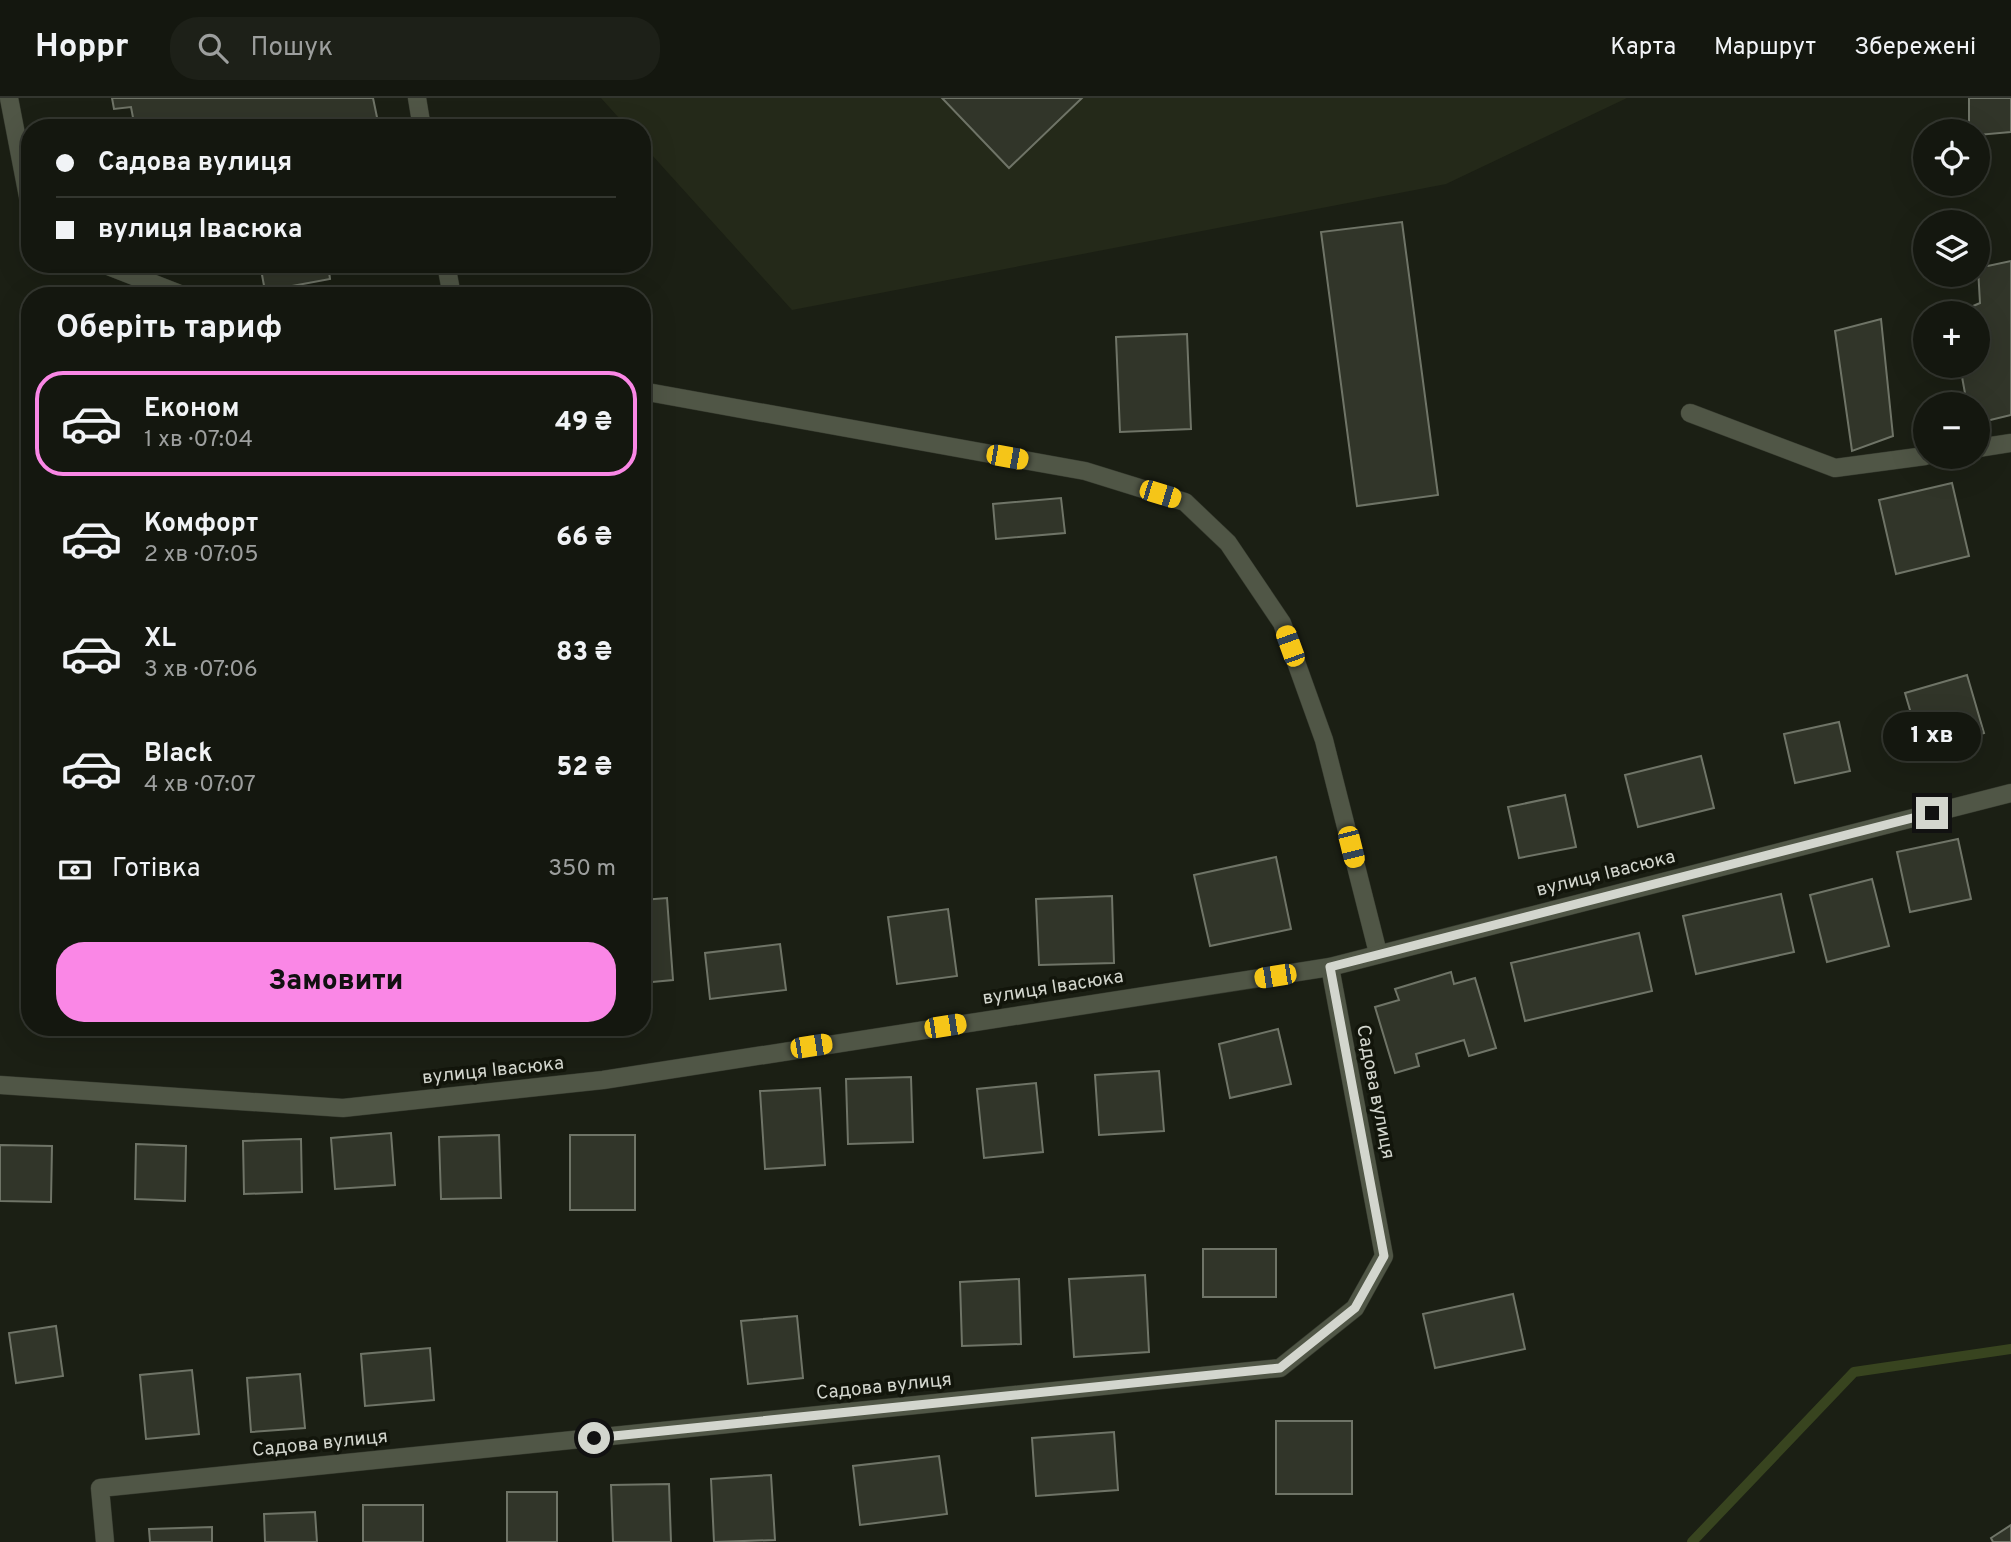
<!DOCTYPE html>
<html lang="uk">
<meta charset="utf-8">
<style>
body{margin:0;font-family:Overpass,sans-serif;background:#1d2018;color:#f1f3f6;height:100vh;display:flex;flex-direction:column;font-size:26px;white-space:nowrap}
*{box-sizing:border-box;margin:0}
p{font-size:23px;color:#9d9f9e}
.icon{flex:none;width:38px;height:38px;fill:none;stroke:currentColor;stroke-width:2;stroke-linecap:round;stroke-linejoin:round}
.map{position:relative;flex:1;overflow:hidden}
.sheet{position:absolute;left:21px;top:189px;width:630px;height:749px;display:flex;flex-direction:column;background:#14170f;border-radius:28px;box-shadow:0 7px 28px #0002,0 0 0 2px #33362f}
.sheet>*{flex:none}
.banner{position:absolute;left:21px;top:21px;width:630px;height:154px;border-radius:28px;box-shadow:0 7px 28px #0002,0 0 0 2px #33362f;display:grid;align-content:center;height:154px;padding:0 35px;background:#14170f}
.buttons{position:absolute;left:1913px;top:21px;display:grid;gap:14px}
.buttons a{display:grid;place-items:center;width:77px;height:77px;border-radius:50%;background:#14170f;box-shadow:0 7px 28px #0002,0 0 0 2px #33362f;font-size:35px}
.end{position:absolute;width:32px;height:32px;margin:-16px;border:9px solid #d3d6ce;background:#111;box-shadow:0 0 0 4px #111}
.from{border-radius:50%}
.bubble{position:absolute;height:49px;border-radius:24px;background:#14170f;box-shadow:0 7px 28px #0002,0 0 0 2px #33362f;font-size:23px;font-weight:800;line-height:49px;text-align:center}
.car{position:absolute;width:21px;height:42px;margin:-21px -10px;border-radius:9px;box-shadow:0 0 5px 2px #0007;background:linear-gradient(#f5c518 24%,#345 0 40%,#f5c518 0 76%,#345 0 86%,#f5c518 0)}
.banner b{display:flex;align-items:center;gap:24px;height:66px;font-size:26px}
.banner b+b{border-top:2px solid #33362f}
.banner i{width:18px;height:18px;background:#f1f3f6}
ul{padding:0;list-style:none}
li{display:flex;align-items:center;gap:21px;height:105px;margin:0 14px 10px;padding:0 21px;border:4px solid transparent;border-radius:28px}
li div{flex:1}
li b{display:block;font-size:26px}
li em{font-style:normal;font-weight:800}
li.active{border-color:#fa87e6}
li>.icon{width:63px;height:63px;stroke-width:1.5}
h2{padding:0 35px;font-size:32px;line-height:84px}
.pay{display:flex;align-items:center;gap:18px;height:77px;padding:0 35px;font-size:26px}
.pay p{margin-inline-start:auto}
.cta{display:flex;gap:14px;margin-top:auto;padding:14px 35px}
.cta a{flex:1;height:80px;border-radius:28px;background:#fa87e6;color:#111;font-size:28px;font-weight:800;line-height:80px;text-align:center}
header{display:flex;align-items:center;gap:42px;box-sizing:border-box;height:98px;padding:0 35px;background:#14170f;border-bottom:2px solid #33362f}
header strong{font-size:33px}
nav{display:flex;gap:38px;margin-inline-start:auto;font-size:24px}
.search{width:490px;height:63px;background:#1d2018;display:flex;align-items:center;gap:18px;box-sizing:border-box;padding:0 24px;border-radius:28px;color:#9d9f9e;font-size:26px}
.map>svg:first-child{display:block}
</style>
<header>
<strong>Hoppr</strong>
<div class="search"><svg class="icon" aria-label="search" viewBox="0 0 24 24"><circle cx="10" cy="10" r="6"/><path d="M15 15l6 6"/></svg>Пошук</div>
<nav><a>Карта</a><a>Маршрут</a><a>Збережені</a></nav>
</header>
<div class="map">
<svg width="2011" height="1444" viewBox="0 0 2011 1444">
<rect width="100%" height="100%" fill="#1b1f14"/>
<polygon fill="#242919" points="601,0 1627,0 1446,86 792,212 642,46 642,30 628,30"/>
<g fill="none" stroke-linecap="round" stroke-linejoin="round">
<polyline stroke="#38441f" stroke-width="10" points="1692,1444 1854,1274 2011,1251"/>
</g>
<g fill="#313529" stroke="#6f7467" stroke-width="2">
<polygon points="112,0 373,0 378,24 348,30 135,30 131,9 114,11"/>
<polygon points="942,0 1082,0 1009,70"/>
<polygon points="1969,0 2011,0 2011,34 1978,37 1978,33 1969,33"/>
<polygon points="1402,124 1438,397 1357,408 1321,134"/>
<polygon points="2011,163 2011,317 1978,325 1978,306 1967,306 1960,268 1978,268 1978,215 1957,215 1980,205 1978,170"/>
<polygon points="260,166 328,166 330,181 265,193"/>
<polygon points="1881,221 1893,338 1852,353 1835,233"/>
<polygon points="1187,236 1191,331 1120,334 1116,239"/>
<polygon points="1952,385 1969,458 1896,476 1879,402"/>
<polygon points="1061,400 1065,435 996,441 993,406"/>
<polygon points="1967,577 1984,635 1922,653 1905,595"/>
<polygon points="1839,624 1850,673 1795,685 1784,636"/>
<polygon points="1701,658 1714,710 1638,729 1625,677"/>
<polygon points="1565,697 1576,749 1519,760 1508,709"/>
<polygon points="1958,741 1971,801 1910,814 1897,754"/>
<polygon points="1276,759 1291,831 1210,848 1194,777"/>
<polygon points="1872,781 1889,848 1827,864 1810,797"/>
<polygon points="1781,796 1794,854 1696,876 1683,818"/>
<polygon points="1112,798 1114,865 1039,867 1036,801"/>
<polygon points="667,800 673,882 642,885 642,802"/>
<polygon points="948,811 957,878 897,886 888,819"/>
<polygon points="1639,835 1652,893 1525,923 1511,865"/>
<polygon points="780,846 786,892 710,901 705,855"/>
<polygon points="30,855 30,914 27,914 22,856"/>
<polygon points="1451,874 1454,886 1475,880 1496,950 1469,958 1464,942 1416,956 1419,968 1395,975 1375,909 1399,902 1395,891"/>
<polygon points="1278,931 1291,986 1230,1000 1219,946"/>
<polygon points="1159,973 1164,1033 1099,1037 1095,977"/>
<polygon points="911,979 913,1044 848,1046 846,981"/>
<polygon points="1036,985 1043,1054 984,1060 977,991"/>
<polygon points="820,990 825,1067 765,1071 760,993"/>
<polygon points="391,1035 395,1087 335,1091 331,1040"/>
<polygon points="499,1037 501,1100 441,1101 439,1039"/>
<rect x="570" y="1037" width="65" height="75"/>
<polygon points="301,1041 302,1094 244,1096 243,1043"/>
<polygon points="136,1046 186,1048 185,1103 135,1101"/>
<polygon points="0,1047 52,1048 51,1104 0,1103"/>
<rect x="1203" y="1151" width="73" height="48"/>
<polygon points="1145,1177 1149,1254 1074,1259 1069,1181"/>
<polygon points="1019,1181 1021,1246 962,1248 960,1184"/>
<polygon points="1513,1196 1525,1251 1435,1270 1423,1216"/>
<polygon points="797,1218 803,1280 748,1286 741,1223"/>
<polygon points="56,1228 63,1278 16,1285 9,1235"/>
<polygon points="430,1250 434,1302 365,1308 361,1256"/>
<polygon points="192,1272 199,1336 146,1341 140,1277"/>
<polygon points="300,1276 305,1330 251,1334 247,1280"/>
<rect x="1276" y="1323" width="76" height="73"/>
<polygon points="1114,1334 1118,1392 1036,1398 1032,1340"/>
<polygon points="939,1358 947,1416 860,1427 853,1368"/>
<polygon points="771,1377 775,1442 714,1444 711,1381"/>
<polygon points="669,1386 671,1444 613,1444 611,1387"/>
<rect x="507" y="1394" width="50" height="50"/>
<rect x="363" y="1407" width="60" height="37"/>
<polygon points="315,1414 317,1444 265,1444 264,1416"/>
<polygon points="2011,1427 2011,1444 1993,1444 1991,1440"/>
<polygon points="212,1429 212,1444 150,1444 149,1431"/>
</g>
<g fill="none" stroke-linecap="round" stroke-linejoin="round">
<g stroke="#35392e" stroke-width="19">
<g id="minor">
<polyline points="9,0 30,109"/>
<polyline points="417,0 422,30"/>
<polyline points="103,166 185,198"/>
<polyline points="446,166 452,198"/>
<polyline points="642,293 1085,373 1185,404 1228,445 1282,525 1324,642 1378,855"/>
<polyline points="1690,315 1835,370 1925,358"/>
<polyline points="1978,350 2011,345"/>
<polyline points="0,987 343,1010 603,982 1330,869 2011,695"/>
<polyline points="105,1444 100,1390 1280,1270 1355,1210 1384,1158 1330,869"/>
</g>
</g>
<use href="#minor" stroke="#505646" stroke-width="18"/>
</g>
<g fill="none" stroke-linecap="round" stroke-linejoin="round">
<polyline stroke="#d3d6ce" stroke-width="9" points="594,1340 1280,1270 1355,1210 1384,1158 1330,869 1932,715"/>
</g>
<g text-anchor="middle" dominant-baseline="central" stroke-width="7" stroke-linejoin="round" paint-order="stroke">
<g font-size="19" fill="#d3d6ce" stroke="#12150b">
<text transform="translate(1606 776) rotate(-14)">вулиця Івасюка</text>
<text transform="translate(1053 890) rotate(-9)">вулиця Івасюка</text>
<text transform="translate(493 973) rotate(-6)">вулиця Івасюка</text>
<text transform="translate(1375 994) rotate(79)">Садова вулиця</text>
<text transform="translate(884 1289) rotate(-6)">Садова вулиця</text>
<text transform="translate(320 1346) rotate(-6)">Садова вулиця</text>
</g>
</g>
</svg>
<div class="buttons">
<a><svg class="icon" aria-label="locate" viewBox="0 0 24 24"><circle cx="12" cy="12" r="6"/><path d="M12 2v4M12 18v4M2 12h4M18 12h4"/></svg></a>
<a><svg class="icon" aria-label="layers" viewBox="0 0 24 24"><path d="M12 4l9 5-9 5-9-5zM3 14l9 5 9-5"/></svg></a>
<a>+</a>
<a>−</a>
</div>
<i class="end from" style="left:594px;top:1340px"></i>
<i class="end" style="left:1932px;top:715px"></i>
<div class="bubble" style="left:1883px;top:614px;width:98px">1 хв</div>
<i class="car" style="left:1007px;top:359px;rotate:100deg"></i>
<i class="car" style="left:1160px;top:396px;rotate:107deg"></i>
<i class="car" style="left:1290px;top:548px;rotate:340deg"></i>
<i class="car" style="left:1351px;top:749px;rotate:166deg"></i>
<i class="car" style="left:1275px;top:878px;rotate:261deg"></i>
<i class="car" style="left:945px;top:928px;rotate:81deg"></i>
<i class="car" style="left:811px;top:948px;rotate:81deg"></i>
<div class="banner">
<b><i class="from"></i>Садова вулиця</b>
<b><i></i>вулиця Івасюка</b>
</div>
<section class="sheet">
<h2>Оберіть тариф</h2>
<ul>
<li class="active"><svg class="icon" aria-label="car" viewBox="0 0 24 24"><path d="M5 17H2v-5l4-1 3-4h7l3 4 3 1v5h-3M9 17h6M6 11h13"/><circle cx="7" cy="17" r="2"/><circle cx="17" cy="17" r="2"/></svg><div><b>Економ</b><p>1 хв · 07:04</p></div><em>49 ₴</em></li>
<li><svg class="icon" aria-label="car" viewBox="0 0 24 24"><path d="M5 17H2v-5l4-1 3-4h7l3 4 3 1v5h-3M9 17h6M6 11h13"/><circle cx="7" cy="17" r="2"/><circle cx="17" cy="17" r="2"/></svg><div><b>Комфорт</b><p>2 хв · 07:05</p></div><em>66 ₴</em></li>
<li><svg class="icon" aria-label="car" viewBox="0 0 24 24"><path d="M5 17H2v-5l4-1 3-4h7l3 4 3 1v5h-3M9 17h6M6 11h13"/><circle cx="7" cy="17" r="2"/><circle cx="17" cy="17" r="2"/></svg><div><b>XL</b><p>3 хв · 07:06</p></div><em>83 ₴</em></li>
<li><svg class="icon" aria-label="car" viewBox="0 0 24 24"><path d="M5 17H2v-5l4-1 3-4h7l3 4 3 1v5h-3M9 17h6M6 11h13"/><circle cx="7" cy="17" r="2"/><circle cx="17" cy="17" r="2"/></svg><div><b>Black</b><p>4 хв · 07:07</p></div><em>52 ₴</em></li>
</ul>
<div class="pay"><svg class="icon" aria-label="cash" viewBox="0 0 24 24"><path d="M3 7h18v10H3z"/><circle cx="12" cy="12" r="2"/></svg>Готівка<p>350 m</p></div>
<div class="cta"><a>Замовити</a></div>
</section>
</div>
